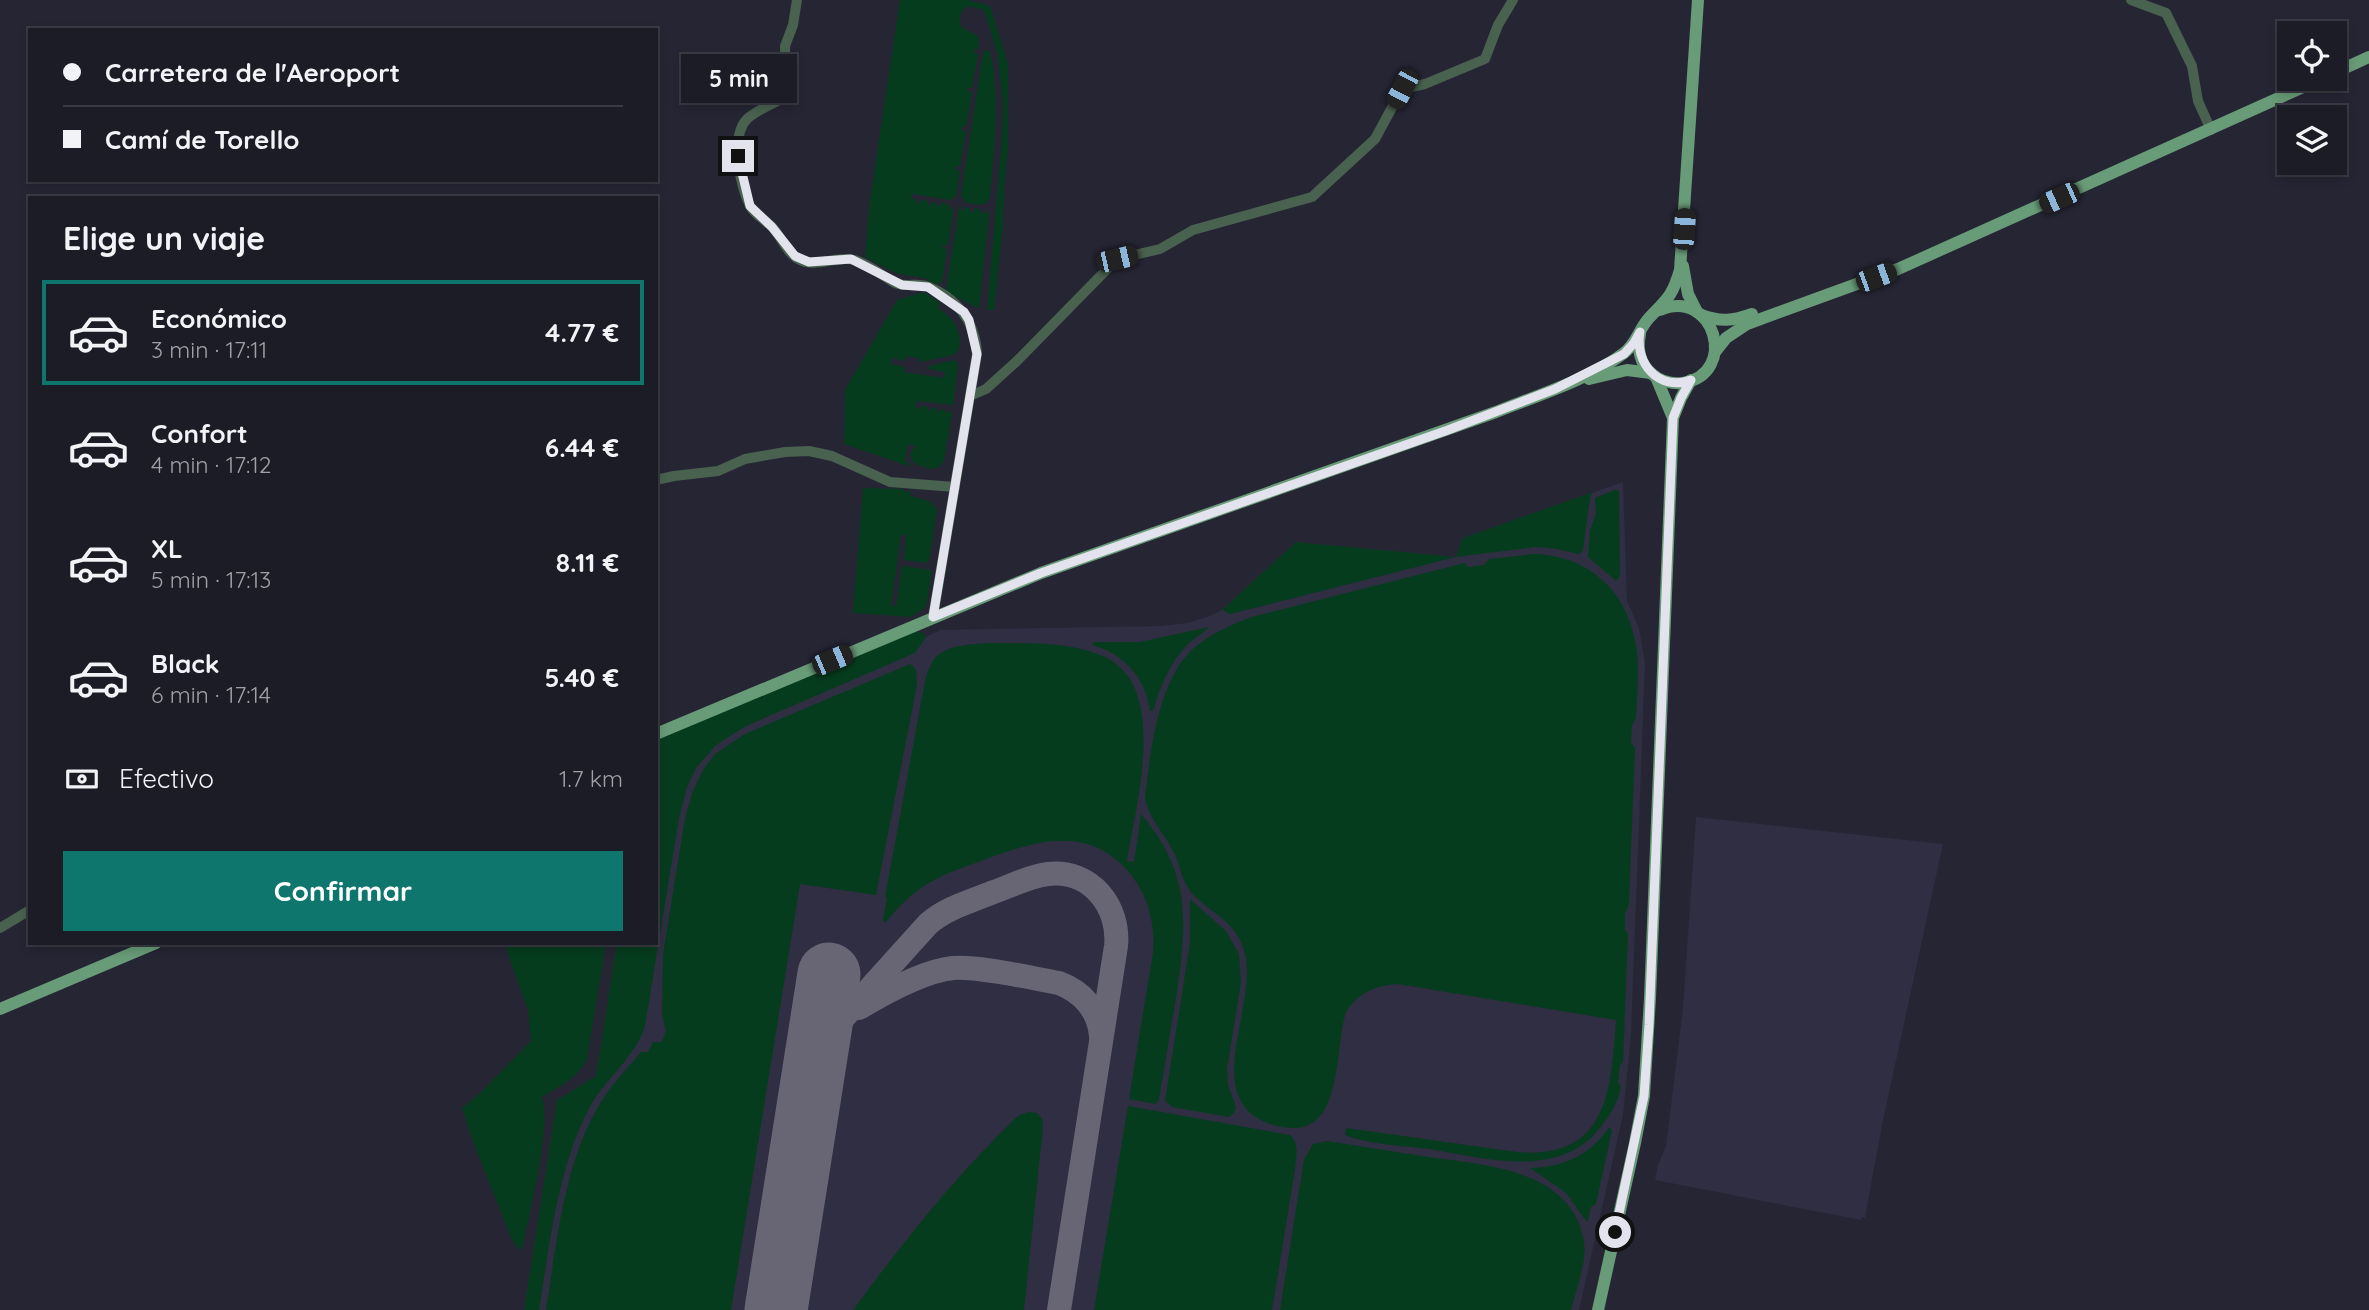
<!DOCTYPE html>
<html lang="es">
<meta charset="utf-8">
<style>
body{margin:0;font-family:Quicksand,sans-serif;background:#292933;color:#f1f3f6;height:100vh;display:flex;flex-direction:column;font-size:26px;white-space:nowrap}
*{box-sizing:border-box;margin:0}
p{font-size:23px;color:#a0a1a7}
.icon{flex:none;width:38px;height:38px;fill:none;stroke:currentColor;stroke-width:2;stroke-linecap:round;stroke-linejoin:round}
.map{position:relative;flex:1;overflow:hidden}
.sheet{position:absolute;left:28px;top:196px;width:630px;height:749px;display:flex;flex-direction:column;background:#1c1c27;border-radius:0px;box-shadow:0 4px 10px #0003,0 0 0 2px #3a3a44}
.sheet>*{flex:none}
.top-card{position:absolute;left:28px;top:28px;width:630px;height:154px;border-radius:0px;box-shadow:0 4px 10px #0003,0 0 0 2px #3a3a44;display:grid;align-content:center;height:154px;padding:0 35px;background:#1c1c27}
.tools{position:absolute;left:2277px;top:21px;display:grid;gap:14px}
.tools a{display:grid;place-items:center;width:70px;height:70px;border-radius:0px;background:#1c1c27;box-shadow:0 4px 10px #0003,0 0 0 2px #3a3a44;font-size:35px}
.end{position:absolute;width:32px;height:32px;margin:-16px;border:9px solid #e3e3ed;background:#111;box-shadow:0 0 0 4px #111}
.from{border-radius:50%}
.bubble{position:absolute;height:49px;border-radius:0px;background:#1c1c27;box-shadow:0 4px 10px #0003,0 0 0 2px #3a3a44;font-size:23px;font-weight:700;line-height:49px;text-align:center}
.car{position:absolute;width:21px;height:42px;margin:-21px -10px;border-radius:9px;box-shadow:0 0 5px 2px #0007;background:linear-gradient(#222 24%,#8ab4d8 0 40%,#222 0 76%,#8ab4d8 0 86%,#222 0)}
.top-card b{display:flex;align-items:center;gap:24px;height:66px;font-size:26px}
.top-card b+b{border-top:2px solid #3a3a44}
.top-card i{width:18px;height:18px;background:#f1f3f6}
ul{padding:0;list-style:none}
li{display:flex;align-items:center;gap:21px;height:105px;margin:0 14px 10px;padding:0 21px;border:4px solid transparent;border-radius:0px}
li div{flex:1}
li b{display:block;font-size:26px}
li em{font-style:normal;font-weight:700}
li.active{border-color:#0f766e}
li>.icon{width:63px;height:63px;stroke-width:1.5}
h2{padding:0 35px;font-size:32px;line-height:84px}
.pay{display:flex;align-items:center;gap:18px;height:77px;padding:0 35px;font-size:26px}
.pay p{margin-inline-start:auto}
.primary-button{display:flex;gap:14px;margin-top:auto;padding:14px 35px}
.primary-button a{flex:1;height:80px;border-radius:0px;background:#0f766e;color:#fff;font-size:28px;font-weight:700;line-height:80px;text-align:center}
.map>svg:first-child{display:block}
</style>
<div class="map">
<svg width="2369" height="1310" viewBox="0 0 2369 1310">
<rect width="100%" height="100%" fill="#262534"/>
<g fill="#2f2e42">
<polygon points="1623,482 1627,601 1639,628 1645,663 1631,1036 1623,1115 1579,1310 524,1310 557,1100 596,1076 617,943 656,943 656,744 909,637 926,637 940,630 1161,626 1187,623 1207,617 1222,610 1296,542 1456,557 1463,538"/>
<polygon points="1696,817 1943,844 1882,1125 1865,1218 1862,1217 1861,1220 1655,1180 1658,1164 1666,1146 1683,1008"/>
</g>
<g fill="#063c1e">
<path d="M900,0H967L990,6L1008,64V148L1004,188L1003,226L994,310H987L1002,138L1003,103L997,52L984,10L969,6C960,10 958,18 961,27L978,36L979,48L975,49L974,52L978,54L972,88H968V91L972,92L966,127H962V131H966L960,166H956L955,169L960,171L956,196L951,200L912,194L911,198L917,200V204H919L920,200L928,201V206H930L931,202L937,203V207H939L940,203L950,205L949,209H952L954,206L948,245H943V248L947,249L942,283H937V286L925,278L898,274L865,257L870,200Z"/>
<path d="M986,50L990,51C1001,100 994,149 990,198C985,208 974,204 965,202L961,196L983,53Z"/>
<polygon points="961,206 961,210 964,210 965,207 971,208 970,212 974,212 974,208 982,210 981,213 985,214 986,210 989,213 979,309 946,291 959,208"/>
<path d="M924,292L940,303L937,307C953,318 963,330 959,350L953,355L920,362V359L906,356L905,361L892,358L891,364L905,367L904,372L944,378L945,372L928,369L929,366L954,360L958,364L953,405L916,401V408L920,409L921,406L928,407V410L931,411V408H936V412H938L939,409L945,410V413L950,411L952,414L944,461C936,474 922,468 912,461L910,454L915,446L908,444L905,460L911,467L844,444L845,390L897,300Z"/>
<polygon points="863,488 904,489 904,492 907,493 908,489 911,492 910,496 929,501 937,509 929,561 925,563 904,560 906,535 901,535 891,606 896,606 902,566 932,570 926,607 911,617 853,613"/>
<polygon points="1617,489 1619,492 1620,576 1616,581 1588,557 1590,530 1596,514 1595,498"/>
<polygon points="1593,492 1590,497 1583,551 1579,554 1557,549 1536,547 1456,557 1230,614 1222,610 1296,542 1456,557 1463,538"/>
<path d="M1534,554C1592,556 1630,594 1637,652C1639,674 1637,696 1636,718L1632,725L1631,743L1635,748L1629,904L1625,914V930L1628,933L1623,1062L1620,1065L1618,1083L1621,1086C1618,1103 1610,1116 1599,1129C1558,1180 1484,1158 1429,1149C1404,1146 1366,1144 1345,1135L1346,1128L1517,1152C1608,1160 1611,1090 1616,1020L1398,984C1376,985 1358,993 1346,1012C1335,1045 1343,1128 1294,1128C1280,1128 1266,1124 1254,1116C1206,1081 1263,994 1242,944C1232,919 1207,911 1191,892C1182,881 1180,865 1174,853C1165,834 1148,818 1145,797C1151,751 1157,681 1194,648C1210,634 1231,625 1251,617L1465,563L1468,567L1484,565L1489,559Z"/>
<path d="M1209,627C1204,633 1194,638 1187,645C1169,664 1161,685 1153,711H1150C1146,678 1124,654 1092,645L1093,642H1140Z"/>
<path d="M915,631L923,633L926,637L915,653L746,726L716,745L696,768L687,787L679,818L645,1026C634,1060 604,1079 588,1110C557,1172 550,1243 539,1310H524L557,1100L596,1076L617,943H656V740Z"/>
<path d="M989,643C1027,643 1070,641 1105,657C1170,687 1135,808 1127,861L1134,862L1141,814C1192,874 1187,924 1176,998C1170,1031 1165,1065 1159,1099L1156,1104L1129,1099L1153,952C1155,924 1149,898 1132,876C1092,825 1041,839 989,858C940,876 921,880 886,922L883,921L887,897H885L926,676C929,669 932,660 938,655C950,645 974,644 989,643Z"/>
<path d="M910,664L916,669L917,685L876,895L800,884L731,1310H546C557,1242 563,1168 598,1107C609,1087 626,1070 641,1052H648L653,1042H662L666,1031L662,1014L663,954L685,818L693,791L703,770L715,754L745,734Z"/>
<polygon points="1190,899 1226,931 1239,954 1241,982 1227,1069 1228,1085 1236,1107 1234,1113 1229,1117 1172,1107 1165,1101 1190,943"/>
<path d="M504,943H606L587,1058C579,1078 560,1086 542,1097C552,1127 529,1212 523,1246L520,1250L512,1240L475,1147L462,1108L479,1094L531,1041L528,1010Z"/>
<path d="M1128,1106L1290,1135C1300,1144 1296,1156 1295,1169L1272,1310H1094Z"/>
<path d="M1028,1112L1037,1113L1042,1119L1043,1127L1024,1310H853C904,1241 956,1175 1018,1116Z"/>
<path d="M1609,1127L1612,1130L1596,1204L1591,1207L1588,1221H1586L1566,1193L1530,1168C1563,1167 1590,1156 1609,1127Z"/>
<path d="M1327,1141C1361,1146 1394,1152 1428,1157C1486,1165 1572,1169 1584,1242C1587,1263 1576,1289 1571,1310H1280L1304,1160L1313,1144Z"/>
</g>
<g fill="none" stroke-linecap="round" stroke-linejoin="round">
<g stroke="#686674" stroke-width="24">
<path d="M859,1008C884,993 924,971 953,968C979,966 1031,978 1059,983C1083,992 1099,1011 1101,1036"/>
<path d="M815,1063L822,1046L836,1026L928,924C946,908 969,902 991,893C1009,887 1029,876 1048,874C1091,869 1120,907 1116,946L1059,1310"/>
</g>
<polyline stroke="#686674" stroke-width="63" points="776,1310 829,974"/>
<g stroke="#49614f" stroke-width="10">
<path d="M797,0L793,25L785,46L786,86L784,98C772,104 757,110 747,119C730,136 740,186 750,206C754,215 766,220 773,228C782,238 787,254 800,260C814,267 833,258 848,259C864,260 881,275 895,283C906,288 916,282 926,286C956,296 976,323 977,354L933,617"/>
<polyline points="2131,0 2166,13 2192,66 2198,101 2211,130"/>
<polyline points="970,396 986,389 1017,361 1117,259 1160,249 1193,230 1312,197 1375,139 1402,89 1425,84 1485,59 1498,25 1513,0"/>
<polyline points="656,480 674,476 718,471 745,459 785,452 809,451 832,456 890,482 955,487"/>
<polyline points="0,928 30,910"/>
</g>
<g stroke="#689b77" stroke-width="12">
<polyline points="2334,73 2369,57"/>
<polyline points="1683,266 1688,294 1697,312"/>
<path d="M1701,315C1720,322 1733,321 1752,314"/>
<path d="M1640,334C1637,349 1640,364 1652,374C1660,381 1672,384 1683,383C1739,374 1715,287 1660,310"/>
<polyline points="1715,352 1726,338 1747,324 1898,269 2321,79"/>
<polyline points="1656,377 1673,418"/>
<polyline points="1589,379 1627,370 1651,373"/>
<path d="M656,734L1041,573L1496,412C1536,396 1590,379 1624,353C1636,344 1639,329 1649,318C1667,299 1672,297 1680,270L1698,0"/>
<polyline points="0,1009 156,943"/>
<polyline points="1598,1310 1635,1143 1644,1096 1650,998 1673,418 1681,398 1691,380"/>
</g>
</g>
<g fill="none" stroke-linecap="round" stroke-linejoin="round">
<path stroke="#e3e3ed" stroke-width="9" d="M738,156L750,206L772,227L795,256L809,262L851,259L902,285L928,287L964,312L969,320L977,354L933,617L1041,573L1448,430L1555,389L1624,354L1634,343L1640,332C1634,363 1659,392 1691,380L1681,398L1673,418L1649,1025L1644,1096L1615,1232"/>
</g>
</svg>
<div class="tools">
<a><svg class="icon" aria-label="locate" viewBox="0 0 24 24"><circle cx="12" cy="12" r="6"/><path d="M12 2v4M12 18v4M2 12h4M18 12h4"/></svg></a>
<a><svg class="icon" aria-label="layers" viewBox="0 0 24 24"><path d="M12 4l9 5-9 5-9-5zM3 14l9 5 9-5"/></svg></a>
</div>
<i class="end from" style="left:1615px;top:1232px"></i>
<i class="end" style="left:738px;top:156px"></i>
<div class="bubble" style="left:681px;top:54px;width:116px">5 min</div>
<i class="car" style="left:1402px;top:89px;rotate:208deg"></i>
<i class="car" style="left:2059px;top:198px;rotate:246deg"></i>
<i class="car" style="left:1684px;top:229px;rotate:4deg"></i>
<i class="car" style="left:1117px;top:259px;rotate:77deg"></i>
<i class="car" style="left:1876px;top:277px;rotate:70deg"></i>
<i class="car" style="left:832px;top:660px;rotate:67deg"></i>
<div class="top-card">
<b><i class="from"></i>Carretera de l'Aeroport</b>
<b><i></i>Camí de Torello</b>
</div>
<section class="sheet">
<h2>Elige un viaje</h2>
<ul>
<li class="active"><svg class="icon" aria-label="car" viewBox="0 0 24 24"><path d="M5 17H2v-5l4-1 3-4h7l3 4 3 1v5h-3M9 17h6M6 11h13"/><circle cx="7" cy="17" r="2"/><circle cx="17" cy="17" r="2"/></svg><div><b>Económico</b><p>3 min · 17:11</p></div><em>4.77 €</em></li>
<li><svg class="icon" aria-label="car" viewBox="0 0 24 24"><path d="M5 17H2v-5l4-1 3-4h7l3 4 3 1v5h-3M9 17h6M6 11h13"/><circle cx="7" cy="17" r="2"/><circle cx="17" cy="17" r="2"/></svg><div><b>Confort</b><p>4 min · 17:12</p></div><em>6.44 €</em></li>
<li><svg class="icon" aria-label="car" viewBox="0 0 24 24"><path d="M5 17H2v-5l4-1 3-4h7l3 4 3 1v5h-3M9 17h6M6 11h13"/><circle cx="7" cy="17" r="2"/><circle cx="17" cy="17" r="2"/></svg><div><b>XL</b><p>5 min · 17:13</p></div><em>8.11 €</em></li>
<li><svg class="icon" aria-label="car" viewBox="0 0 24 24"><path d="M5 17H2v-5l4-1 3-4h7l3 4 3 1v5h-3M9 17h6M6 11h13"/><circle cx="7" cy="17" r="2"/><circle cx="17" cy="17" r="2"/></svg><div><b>Black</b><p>6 min · 17:14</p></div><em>5.40 €</em></li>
</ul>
<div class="pay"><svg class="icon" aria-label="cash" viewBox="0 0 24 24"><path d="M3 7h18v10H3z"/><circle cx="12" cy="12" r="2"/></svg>Efectivo<p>1.7 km</p></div>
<div class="primary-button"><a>Confirmar</a></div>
</section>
</div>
